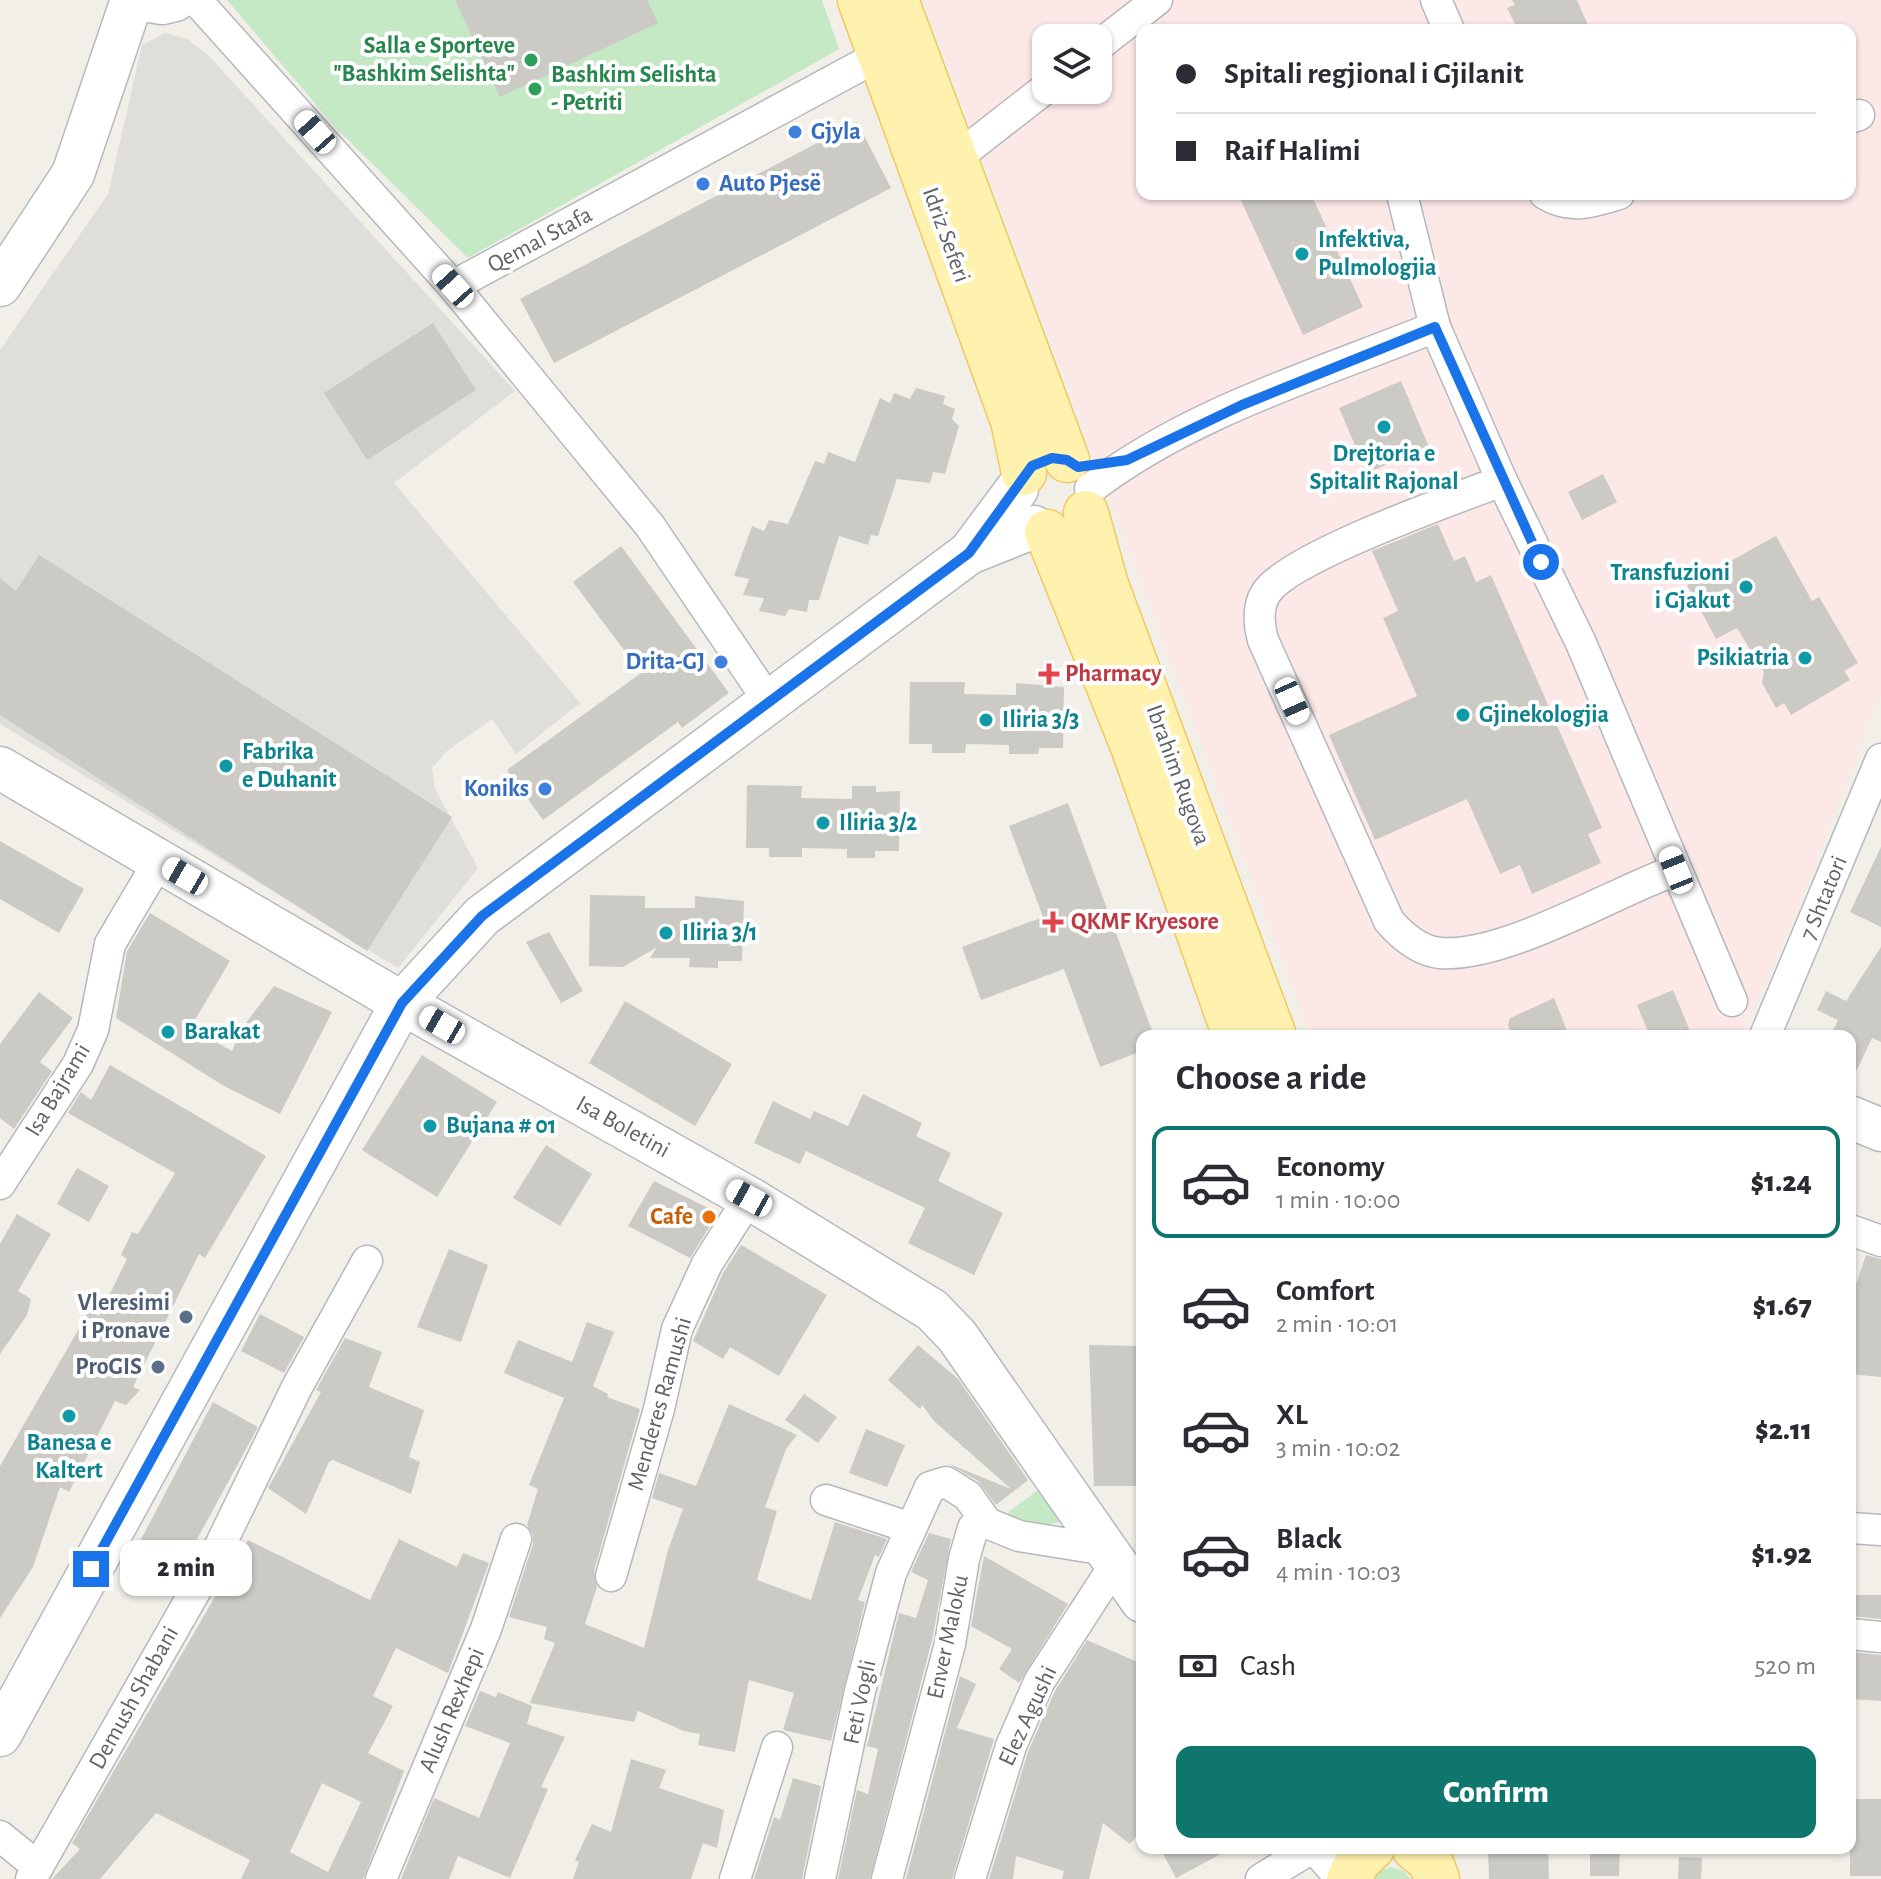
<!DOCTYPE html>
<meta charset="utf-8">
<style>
body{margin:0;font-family:"Alegreya Sans",sans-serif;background:#f2f2f3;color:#2b2b33;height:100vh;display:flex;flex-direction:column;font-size:30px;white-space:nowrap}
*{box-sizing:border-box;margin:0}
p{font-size:26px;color:#7c7c81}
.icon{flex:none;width:44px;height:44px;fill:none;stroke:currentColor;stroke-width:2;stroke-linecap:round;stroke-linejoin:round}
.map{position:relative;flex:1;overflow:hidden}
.details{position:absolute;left:1136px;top:1030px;width:720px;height:824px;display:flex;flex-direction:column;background:#fff;border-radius:16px;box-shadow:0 2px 6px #0004}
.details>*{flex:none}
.banner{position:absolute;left:1136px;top:24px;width:720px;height:176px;border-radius:16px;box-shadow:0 2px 6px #0004;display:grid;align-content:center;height:176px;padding:0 40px;background:#fff}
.buttons{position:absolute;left:1032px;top:24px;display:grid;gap:16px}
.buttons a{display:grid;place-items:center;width:80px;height:80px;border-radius:16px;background:#fff;box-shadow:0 2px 6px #0004;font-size:40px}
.end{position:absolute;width:36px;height:36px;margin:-18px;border:10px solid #1a73e8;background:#fff;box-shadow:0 0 0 4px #fff}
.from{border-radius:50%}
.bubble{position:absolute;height:56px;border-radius:16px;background:#fff;box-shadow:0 2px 6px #0004;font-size:26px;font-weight:800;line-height:56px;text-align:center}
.car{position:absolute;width:24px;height:48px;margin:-24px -12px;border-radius:10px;box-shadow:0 0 6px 2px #0007;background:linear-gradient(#fff 24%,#345 0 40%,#fff 0 76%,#345 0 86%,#fff 0)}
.banner b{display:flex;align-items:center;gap:28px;height:76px;font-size:30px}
.banner b+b{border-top:2px solid #e1e1e2}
.banner i{width:20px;height:20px;background:#2b2b33}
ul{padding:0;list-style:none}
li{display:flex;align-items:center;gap:24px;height:112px;margin:0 16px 12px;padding:0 24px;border:4px solid transparent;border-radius:16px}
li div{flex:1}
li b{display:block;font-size:30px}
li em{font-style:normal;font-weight:800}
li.on{border-color:#0f766e}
li>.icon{width:72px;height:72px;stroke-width:1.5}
h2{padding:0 40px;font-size:36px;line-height:96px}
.pay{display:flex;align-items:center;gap:20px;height:88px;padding:0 40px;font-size:30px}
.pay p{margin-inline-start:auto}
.action{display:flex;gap:16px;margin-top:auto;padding:16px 40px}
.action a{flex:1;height:92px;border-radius:16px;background:#0f766e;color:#fff;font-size:32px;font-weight:800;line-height:92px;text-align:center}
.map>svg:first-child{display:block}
</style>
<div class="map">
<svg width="1881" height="1879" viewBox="0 0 1881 1879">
<rect width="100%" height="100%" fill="#f1efe8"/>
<polygon fill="#e0deda" points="165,33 187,39 209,56 515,391 394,483 580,703 516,754 492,719 447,751 432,768 435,789 478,868 398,968 0,724 0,350 108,194 142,45"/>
<path fill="#fce8e6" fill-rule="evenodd" d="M924,0H1881V693L1793,920L1741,1036H1310ZM1142,30H1850V194H1142ZM1046,38H1098V90H1046Z"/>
<g fill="#c5e8c5">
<polygon points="227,0 822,0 839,49 468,258 337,129"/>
<polygon points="1041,1488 1068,1520 1045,1525 1009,1517 1008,1512"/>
<polygon points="1391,1867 1404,1871 1410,1879 1374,1879 1379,1872"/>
</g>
<g fill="#cccac5" fill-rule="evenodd">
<polygon points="455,0 647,0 658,23 500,97"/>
<polygon points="1512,0 1577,0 1590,30 1518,30 1507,8 1515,5"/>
<polygon points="857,122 891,188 554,363 520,299"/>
<polygon points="1238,194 1311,194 1363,307 1303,335"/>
<polygon points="433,323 476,390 367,460 324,393"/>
<polygon points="1401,381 1429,447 1367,473 1339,408"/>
<polygon points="916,388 945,396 943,404 955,409 952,419 959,426 945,474 933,472 930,483 897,479 878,536 871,535 868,545 839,536 819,600 809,600 807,612 789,609 785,616 759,611 764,598 743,595 749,579 734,576 752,526 764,531 769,520 788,524 815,461 824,464 828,452 855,462 880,398 890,403 894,393 910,399"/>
<polygon points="1603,474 1617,502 1582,520 1568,492"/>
<polygon points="1438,524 1454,561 1465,556 1476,582 1491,575 1602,828 1588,834 1601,863 1532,894 1520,865 1500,874 1467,799 1375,840 1329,735 1417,696 1383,618 1398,611 1372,551"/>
<polygon points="1776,536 1812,601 1819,597 1858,663 1844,671 1850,680 1791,715 1784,703 1776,708 1762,683 1764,672 1737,628 1716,639 1687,585"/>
<polygon points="621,546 729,693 682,728 678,722 543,820 507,770 641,673 573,582"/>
<polygon points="39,555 452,817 367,951 0,715 0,578 16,591"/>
<polygon points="910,682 965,682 964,694 1016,695 1016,683 1064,687 1063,748 1039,748 1038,754 1009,754 1009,745 966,744 965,753 932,753 932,744 909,744"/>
<polygon points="747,785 802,786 801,798 852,799 852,786 876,786 876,792 900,791 899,851 875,851 875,858 847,858 847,849 802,848 802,857 769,857 769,848 746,848"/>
<polygon points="1068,803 1154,1036 1142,1036 1142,1051 1100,1067 1064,969 981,1000 962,947 1043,917 1009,826"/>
<polygon points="0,841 84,889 59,933 0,899"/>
<polygon points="1881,847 1881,927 1850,912"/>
<polygon points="590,895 645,896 645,908 695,908 695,896 744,901 742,961 718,961 718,968 689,967 690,958 650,958 657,947 623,967 589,966"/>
<polygon points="150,913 230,961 190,1028 232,1051 242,1028 274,986 332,1012 280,1114 224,1086 116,1018 127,951"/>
<polygon points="549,932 583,991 561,1003 526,942"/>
<polygon points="1881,947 1881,1042 1872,1038 1850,1084 1850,1036 1831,1036 1838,1020 1817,1010 1826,991 1846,1001"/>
<polygon points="1673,990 1692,1036 1650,1036 1637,1005"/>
<polygon points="39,992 73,1018 40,1062 52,1071 14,1129 0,1118 0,1044"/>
<polygon points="1554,998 1569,1036 1512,1036 1508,1025 1510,1018"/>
<polygon points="625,1001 732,1064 695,1126 589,1063"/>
<polygon points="422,1055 497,1102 437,1197 362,1150"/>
<polygon points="110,1065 266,1156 205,1258 199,1254 133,1387 140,1390 126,1405 115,1401 69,1492 60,1487 33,1567 0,1618 0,1466 89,1311 99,1316 127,1259 121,1255 132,1232 138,1234 175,1173 68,1113 81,1092 91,1100"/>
<polygon points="863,1094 922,1123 916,1136 951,1153 938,1181 1003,1213 974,1275 908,1243 925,1208 806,1151 800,1164 754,1143 773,1101 810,1119 814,1111 848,1126"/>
<polygon points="546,1145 592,1174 560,1226 513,1198"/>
<polygon points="77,1168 109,1186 89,1222 57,1204"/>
<polygon points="654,1181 718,1213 690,1258 628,1226"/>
<polygon points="17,1214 51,1234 18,1291 31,1299 27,1315 0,1354 0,1244"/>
<polygon points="741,1245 827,1295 779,1376 730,1347 723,1359 693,1341 723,1273"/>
<polygon points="449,1249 488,1265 461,1342 417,1327"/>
<polygon points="1866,1255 1881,1259 1881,1377 1850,1374 1850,1302"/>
<polygon points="260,1314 304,1337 284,1373 241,1351"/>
<polygon points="587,1322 614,1332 593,1386 608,1394 607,1397 640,1409 594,1571 597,1587 585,1624 644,1648 668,1550 683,1509 652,1498 659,1473 696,1486 729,1404 797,1435 786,1449 765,1507 777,1511 757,1580 811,1600 835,1522 887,1539 879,1557 875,1555 858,1600 865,1602 831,1741 783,1730 794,1693 749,1680 735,1752 698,1745 700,1734 684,1731 638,1711 634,1722 530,1703 555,1643 544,1639 547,1627 509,1617 533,1544 533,1535 527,1525 538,1489 529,1485 564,1398 504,1373 518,1340 572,1362"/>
<polygon points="345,1338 382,1352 369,1387 424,1410 409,1457 420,1462 411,1494 333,1460 329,1462 306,1514 268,1488 321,1392 316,1390"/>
<polygon points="918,1345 958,1379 1028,1480 996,1505 978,1481 947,1463 1011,1489 934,1421 922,1405 920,1409 888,1380"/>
<polygon points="1089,1345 1142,1346 1142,1486 1094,1486"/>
<polygon points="804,1394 837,1417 818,1443 785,1420"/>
<polygon points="213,1402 258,1427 169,1591 122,1562 130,1548 137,1547"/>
<polygon points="866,1429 905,1445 887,1487 849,1473"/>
<polygon points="929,1533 951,1539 932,1640 870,1879 838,1879 857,1790 868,1794 878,1749 867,1746 899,1613 916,1618 928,1580 911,1572"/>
<path d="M399,1539L457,1567L463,1553L489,1563L448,1673L396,1648L373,1696L393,1706L368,1753L404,1771L363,1879H241L250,1860L156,1813L100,1879H52L80,1849L72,1843L248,1540L370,1600ZM322,1783L361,1802L328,1872L290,1852Z"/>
<polygon points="984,1556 1068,1604 1019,1683 999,1669 1012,1649 971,1626"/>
<polygon points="1850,1595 1881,1595 1881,1619 1850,1616"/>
<polygon points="1087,1640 1142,1664 1142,1829 1130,1844 1103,1823 1089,1879 1062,1879 1064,1871 1016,1856 1013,1879 989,1879 1028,1752 1055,1691"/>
<polygon points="1850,1652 1881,1655 1881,1701 1850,1699"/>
<polygon points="960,1676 976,1684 957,1728 994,1739 952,1879 906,1879"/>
<polygon points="480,1691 496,1697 498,1692 532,1706 527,1724 565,1737 541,1787 548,1789 510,1878 458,1856 449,1879 401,1879 434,1798 479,1818 510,1743 465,1726"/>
<polygon points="631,1759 666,1770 659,1788 724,1810 717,1848 703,1843 691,1879 573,1879 579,1862 575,1860 592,1824 611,1832"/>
<polygon points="793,1778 821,1786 802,1879 754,1879 774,1817 780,1820"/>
<rect x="1850" y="1799" width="31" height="77"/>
<polygon points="1160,1848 1232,1848 1176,1878"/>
<polygon points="1488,1848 1548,1848 1549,1879 1489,1879"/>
<polygon points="1590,1848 1620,1848 1619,1876 1590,1876"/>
<polygon points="1679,1857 1702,1858 1701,1879 1678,1879"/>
</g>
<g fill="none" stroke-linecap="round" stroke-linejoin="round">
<g stroke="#b5b8bc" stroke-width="33">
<g id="street">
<polyline points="196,0 453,286 880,55"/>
<polyline points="1436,0 1449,30"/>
<polyline points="1098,46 1157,0"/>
<polyline points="1850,118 1859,115"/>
<polyline points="955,159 1046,88"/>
<polyline points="1402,194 1435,327 1502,481 1581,643 1732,1001"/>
<path d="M1545,194C1571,210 1592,202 1619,194"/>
<polyline points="453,286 650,526 770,703"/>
<path d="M1502,481C1454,499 1289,557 1266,593C1257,607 1259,625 1263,640L1389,921C1402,936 1419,951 1440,953C1505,958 1612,893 1676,870"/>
<path d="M1090,489C1190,412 1319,374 1435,327"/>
<polyline points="1765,1036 1881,759"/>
<polyline points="0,1184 78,1064 93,1030 110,944 159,861"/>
<polyline points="1850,1230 1881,1241"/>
<polyline points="826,1500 911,1528"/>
<polyline points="1850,1528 1881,1530"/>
<polyline points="611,1576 659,1409 677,1329 707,1264 749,1198"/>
<polyline points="1850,1634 1881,1637"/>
<polyline points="0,1836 38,1867"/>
<polyline points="31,1879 214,1558 297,1387 367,1261"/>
<polyline points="381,1879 486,1629 516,1539"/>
<polyline points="735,1879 777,1747"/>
<polyline points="820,1879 860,1691 891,1573 930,1487 946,1482 968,1496 987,1523"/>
<polyline points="887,1879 950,1644 964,1559 973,1528 987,1523 1019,1536 1106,1550"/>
<polyline points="970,1879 1011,1746 1039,1682 1107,1577 1120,1571"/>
<polyline points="1261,1879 1312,1848"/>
</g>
</g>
<g stroke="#b6babf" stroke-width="45">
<g id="secondary">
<polyline points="144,0 162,3 175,0"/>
<polyline points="0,285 73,174 132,0"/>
<polyline points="970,552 1017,489"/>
<polyline points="0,768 402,1003 749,1198 932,1310 957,1336 1142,1601"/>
<polyline points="1850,1117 1881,1130"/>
<polyline points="0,1735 402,1003 482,916 969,553 1034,527"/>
<polyline points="1322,1848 1349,1879"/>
</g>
</g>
<g stroke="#f2c960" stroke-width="47">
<g id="primary">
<polyline points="860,0 1013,421 1024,473"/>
<polyline points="896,0 1067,460"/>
<polyline points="1086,513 1106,585 1274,1036"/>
<polyline points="1047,532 1134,749 1235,1036"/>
<polyline points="1414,1848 1430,1861 1437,1879"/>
<polyline points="1349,1879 1358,1861 1372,1848"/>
</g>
</g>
<use href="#street" stroke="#fff" stroke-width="30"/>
<use href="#secondary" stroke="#fff" stroke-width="42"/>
<use href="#primary" stroke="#fff2af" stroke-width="44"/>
</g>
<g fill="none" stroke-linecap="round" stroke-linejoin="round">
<polyline stroke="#1a73e8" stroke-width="10" points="91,1569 402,1003 482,916 969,553 1032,466 1052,458 1067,460 1078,467 1127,460 1242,405 1435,327 1541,562"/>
</g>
<g fill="#2e9e5b" stroke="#fff" stroke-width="3">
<circle cx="531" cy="60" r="8"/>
<circle cx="535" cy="89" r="8"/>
</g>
<g fill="#3f7fe0" stroke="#fff" stroke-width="3">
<circle cx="795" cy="132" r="8"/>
<circle cx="703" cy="184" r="8"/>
<circle cx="721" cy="662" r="8"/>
<circle cx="545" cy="789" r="8"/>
</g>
<g fill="#0f9aa8" stroke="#fff" stroke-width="3">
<circle cx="1302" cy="254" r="8"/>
<circle cx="1384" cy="427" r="8"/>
<circle cx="1746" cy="587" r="8"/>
<circle cx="1805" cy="658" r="8"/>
<circle cx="1463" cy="715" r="8"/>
<circle cx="986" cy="720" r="8"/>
<circle cx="226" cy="766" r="8"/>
<circle cx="823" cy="823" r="8"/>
<circle cx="666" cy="933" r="8"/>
<circle cx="168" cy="1032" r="8"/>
<circle cx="430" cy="1126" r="8"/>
<circle cx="69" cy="1416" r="8"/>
</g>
<g fill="#e0444e" stroke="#fff" stroke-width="3">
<path d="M1045 662h8v8h8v8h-8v8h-8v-8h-8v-8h8z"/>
<path d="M1049 910h8v8h8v8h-8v8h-8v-8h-8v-8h8z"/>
</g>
<circle fill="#e8710a" stroke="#fff" stroke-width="3" cx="709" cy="1217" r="8"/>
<g fill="#5c6f8a" stroke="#fff" stroke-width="3">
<circle cx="186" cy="1317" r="8"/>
<circle cx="158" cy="1367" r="8"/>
</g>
<g text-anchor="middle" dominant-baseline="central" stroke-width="8" stroke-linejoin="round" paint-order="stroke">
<g font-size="24" font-weight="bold" fill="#27864d" stroke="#fff" text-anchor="end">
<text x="515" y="46">Salla e Sporteve<tspan x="515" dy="28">"Bashkim Selishta"</tspan></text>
<text x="551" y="75" text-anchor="start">Bashkim Selishta<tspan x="551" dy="28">- Petriti</tspan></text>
</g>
<g font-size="24" font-weight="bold" fill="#366cbe" stroke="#fff" text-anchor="start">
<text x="811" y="132">Gjyla</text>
<text x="719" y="184">Auto Pjesë</text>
<text x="705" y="662" text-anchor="end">Drita-GJ</text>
<text x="529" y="789" text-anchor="end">Koniks</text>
</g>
<g font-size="24" fill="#5f6368" stroke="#fff">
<text transform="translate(946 235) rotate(70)">Idriz Seferi</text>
<text transform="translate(540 240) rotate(-28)">Qemal Stafa</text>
<text transform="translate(1178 775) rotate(70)">Ibrahim Rugova</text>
<text transform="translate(1824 898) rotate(-68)">7 Shtatori</text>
<text transform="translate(58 1090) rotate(-59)">Isa Bajrami</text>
<text transform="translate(623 1127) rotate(29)">Isa Boletini</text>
<text transform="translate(660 1404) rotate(-74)">Menderes Ramushi</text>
<text transform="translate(948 1637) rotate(-78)">Enver Maloku</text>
<text transform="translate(134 1698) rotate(-61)">Demush Shabani</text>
<text transform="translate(860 1702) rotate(-78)">Feti Vogli</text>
<text transform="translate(452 1710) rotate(-67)">Alush Rexhepi</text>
<text transform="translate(1028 1716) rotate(-65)">Elez Agushi</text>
</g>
<g font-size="24" font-weight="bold" fill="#0d838f" stroke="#fff" text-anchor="start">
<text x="1318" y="240">Infektiva,<tspan x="1318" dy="28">Pulmologjia</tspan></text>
<text x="1384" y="454" text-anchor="middle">Drejtoria e<tspan x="1384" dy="28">Spitalit Rajonal</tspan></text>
<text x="1730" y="573" text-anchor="end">Transfuzioni<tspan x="1730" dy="28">i Gjakut</tspan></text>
<text x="1789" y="658" text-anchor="end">Psikiatria</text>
<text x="1479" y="715">Gjinekologjia</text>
<text x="1002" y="720">Iliria 3/3</text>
<text x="242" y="752">Fabrika<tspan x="242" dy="28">e Duhanit</tspan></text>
<text x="839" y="823">Iliria 3/2</text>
<text x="682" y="933">Iliria 3/1</text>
<text x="184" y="1032">Barakat</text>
<text x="446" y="1126">Bujana # 01</text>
<text x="69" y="1443" text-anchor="middle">Banesa e<tspan x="69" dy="28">Kaltert</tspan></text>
</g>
<g font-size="24" font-weight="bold" fill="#be3a42" stroke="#fff" text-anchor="start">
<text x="1065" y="674">Pharmacy</text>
<text x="1071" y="922">QKMF Kryesore</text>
</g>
<g font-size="24" font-weight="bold" fill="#c56008" stroke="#fff" text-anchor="end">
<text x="693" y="1217">Cafe</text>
</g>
<g font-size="24" font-weight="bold" fill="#4e5e75" stroke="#fff" text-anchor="end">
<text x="170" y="1303">Vleresimi<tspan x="170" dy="28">i Pronave</tspan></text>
<text x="142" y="1367">ProGIS</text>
</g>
</g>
</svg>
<div class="buttons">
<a><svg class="icon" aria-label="layers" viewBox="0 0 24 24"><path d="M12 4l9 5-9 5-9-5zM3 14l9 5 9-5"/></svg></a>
</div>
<i class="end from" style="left:1541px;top:562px"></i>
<i class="end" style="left:91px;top:1569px"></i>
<div class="bubble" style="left:120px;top:1540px;width:132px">2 min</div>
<i class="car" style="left:315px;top:132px;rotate:318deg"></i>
<i class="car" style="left:453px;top:286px;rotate:318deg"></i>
<i class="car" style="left:1292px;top:701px;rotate:156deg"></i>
<i class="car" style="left:1676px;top:870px;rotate:338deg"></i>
<i class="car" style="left:185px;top:876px;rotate:300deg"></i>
<i class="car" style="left:442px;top:1025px;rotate:300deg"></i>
<i class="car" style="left:749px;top:1198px;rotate:299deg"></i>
<div class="banner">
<b><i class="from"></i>Spitali regjional i Gjilanit</b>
<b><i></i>Raif Halimi</b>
</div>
<section class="details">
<h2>Choose a ride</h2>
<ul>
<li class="on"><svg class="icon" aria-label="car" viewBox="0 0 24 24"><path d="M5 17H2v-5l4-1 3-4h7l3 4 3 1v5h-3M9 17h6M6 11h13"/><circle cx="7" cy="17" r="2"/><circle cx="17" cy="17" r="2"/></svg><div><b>Economy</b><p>1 min · 10:00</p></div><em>$1.24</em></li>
<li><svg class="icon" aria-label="car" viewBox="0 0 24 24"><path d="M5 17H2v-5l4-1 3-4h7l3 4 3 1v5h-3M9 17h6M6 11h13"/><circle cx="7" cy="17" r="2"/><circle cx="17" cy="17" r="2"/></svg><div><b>Comfort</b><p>2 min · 10:01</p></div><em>$1.67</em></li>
<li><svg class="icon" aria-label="car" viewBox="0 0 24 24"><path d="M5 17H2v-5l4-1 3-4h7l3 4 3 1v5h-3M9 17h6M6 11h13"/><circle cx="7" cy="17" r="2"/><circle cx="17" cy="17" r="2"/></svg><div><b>XL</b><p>3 min · 10:02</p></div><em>$2.11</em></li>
<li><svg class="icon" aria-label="car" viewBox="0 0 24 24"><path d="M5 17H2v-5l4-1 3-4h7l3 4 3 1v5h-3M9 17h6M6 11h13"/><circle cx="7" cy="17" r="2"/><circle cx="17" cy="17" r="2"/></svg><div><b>Black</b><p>4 min · 10:03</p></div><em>$1.92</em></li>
</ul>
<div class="pay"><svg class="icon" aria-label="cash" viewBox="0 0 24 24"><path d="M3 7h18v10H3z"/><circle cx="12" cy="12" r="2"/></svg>Cash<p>520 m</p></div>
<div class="action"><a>Confirm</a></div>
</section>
</div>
